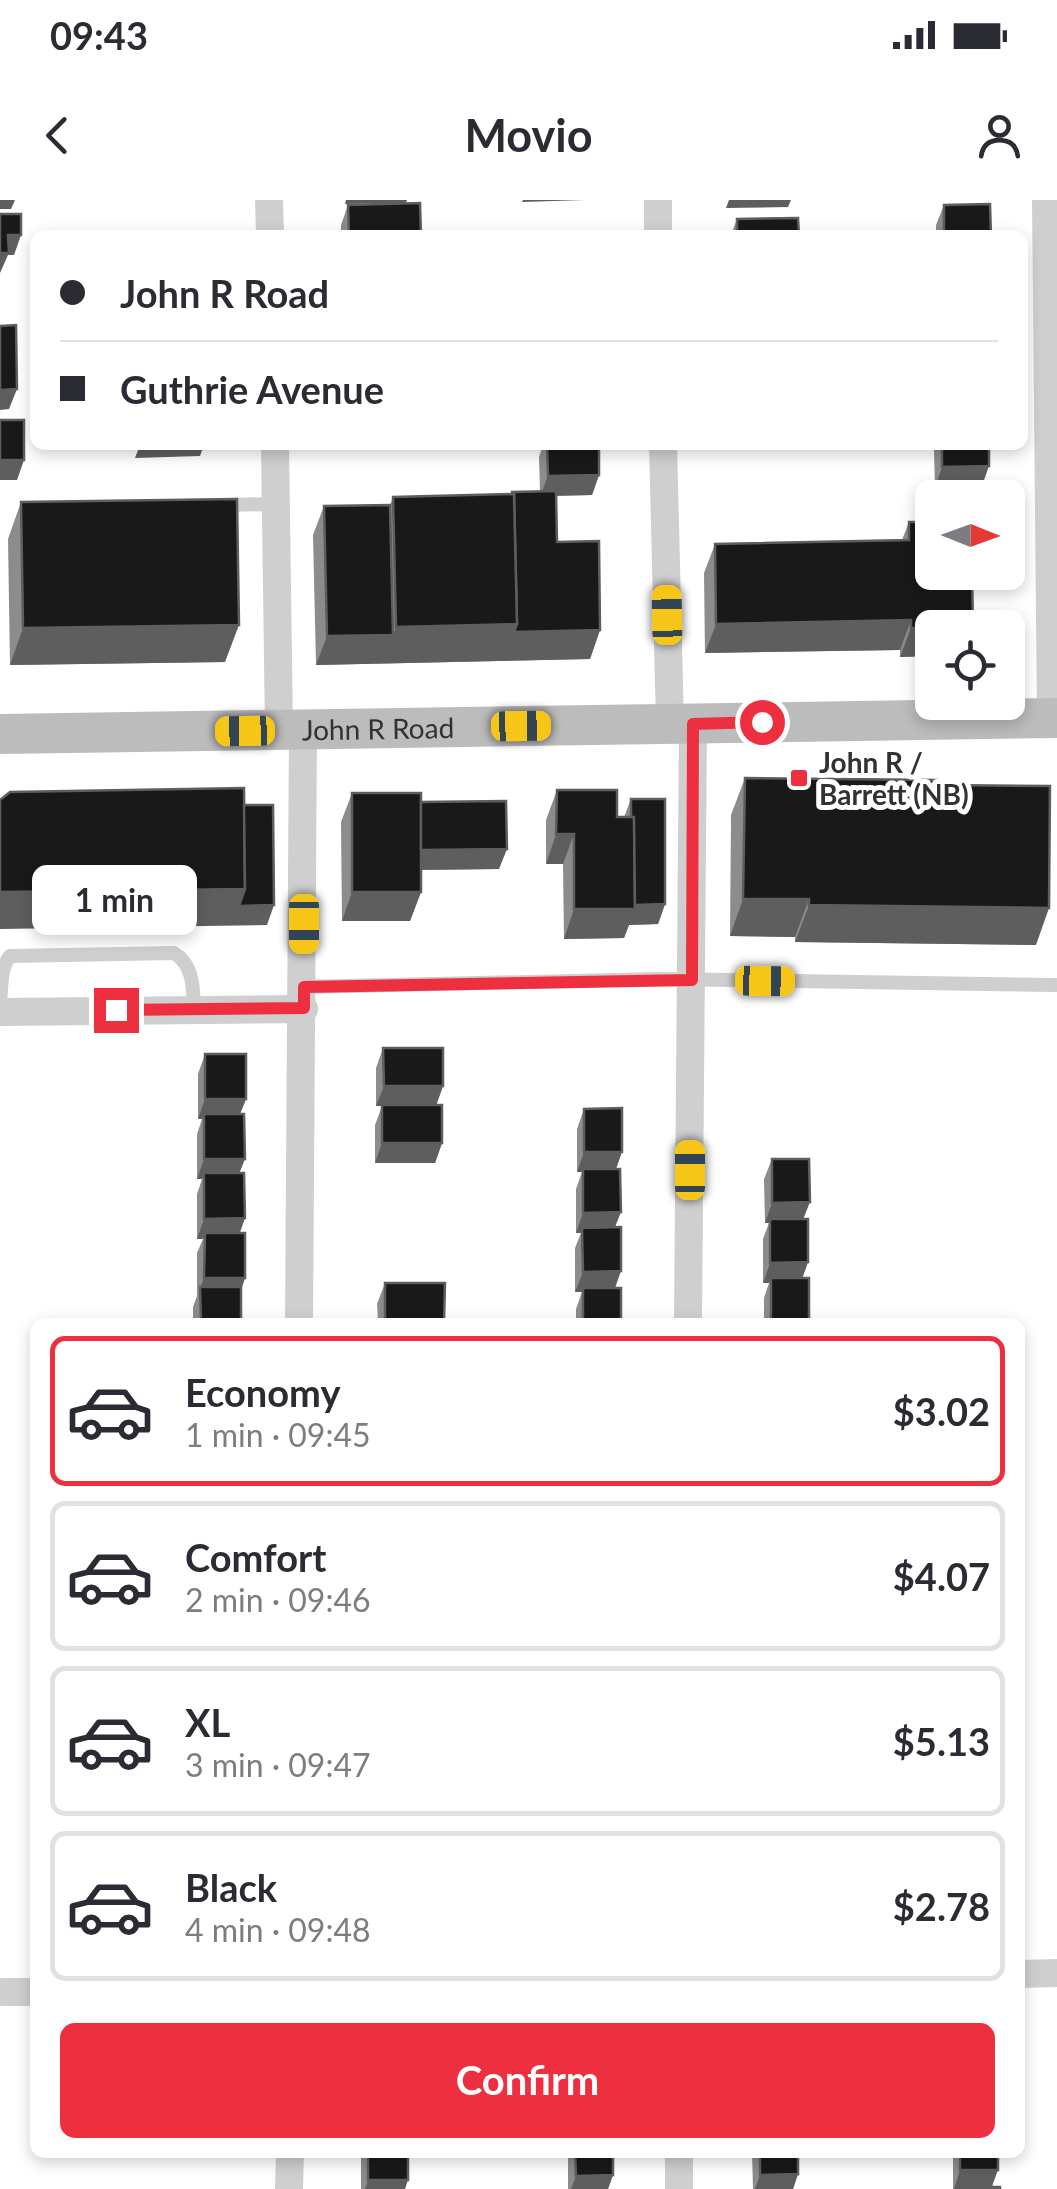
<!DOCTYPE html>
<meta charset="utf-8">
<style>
body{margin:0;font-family:Lato,sans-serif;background:#f2f2f3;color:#2b2b33;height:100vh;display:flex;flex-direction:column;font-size:38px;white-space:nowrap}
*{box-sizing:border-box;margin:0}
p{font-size:32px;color:#7c7c81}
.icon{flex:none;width:55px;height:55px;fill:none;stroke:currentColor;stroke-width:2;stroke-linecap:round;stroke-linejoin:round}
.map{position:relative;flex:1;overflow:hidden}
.side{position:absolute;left:30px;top:1118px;width:995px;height:840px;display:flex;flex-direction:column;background:#fff;border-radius:15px;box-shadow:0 5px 15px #0003}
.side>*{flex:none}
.banner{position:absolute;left:30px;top:30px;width:998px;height:220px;border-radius:15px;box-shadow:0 5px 15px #0003;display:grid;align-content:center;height:220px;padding:0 30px;background:#fff}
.needle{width:65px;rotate:91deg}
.buttons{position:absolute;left:915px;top:280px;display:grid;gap:20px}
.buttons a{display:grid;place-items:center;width:110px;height:110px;border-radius:15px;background:#fff;box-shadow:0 5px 15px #0003;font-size:50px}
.end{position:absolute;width:45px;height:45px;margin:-22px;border:12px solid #ed2f3f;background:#fff;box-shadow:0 0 0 5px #fff}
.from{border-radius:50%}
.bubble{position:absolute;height:70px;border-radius:15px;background:#fff;box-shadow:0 5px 15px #0003;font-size:32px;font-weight:700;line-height:70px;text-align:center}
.car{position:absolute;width:30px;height:60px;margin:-30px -15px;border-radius:12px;box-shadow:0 0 8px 2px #0007;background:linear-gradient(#f5c518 24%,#345 0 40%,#f5c518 0 76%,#345 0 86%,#f5c518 0)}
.banner b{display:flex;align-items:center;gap:35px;height:95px;font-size:38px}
.banner b+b{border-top:2px solid #e1e1e2}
.banner i{width:25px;height:25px;background:#2b2b33}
ul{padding:18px 0 0;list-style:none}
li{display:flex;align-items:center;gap:30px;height:150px;margin:0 20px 15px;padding:0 10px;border:5px solid #e1e1e2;border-radius:15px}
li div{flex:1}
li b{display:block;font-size:38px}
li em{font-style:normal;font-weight:700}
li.selected{border-color:#ed2f3f}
li>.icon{width:90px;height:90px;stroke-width:1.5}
.button{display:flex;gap:20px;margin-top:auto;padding:20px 30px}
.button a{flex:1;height:115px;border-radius:15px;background:#ed2f3f;color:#fff;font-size:40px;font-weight:700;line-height:115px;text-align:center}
.status{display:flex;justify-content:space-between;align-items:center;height:70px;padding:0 50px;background:#fff;direction:ltr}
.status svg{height:28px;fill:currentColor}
header{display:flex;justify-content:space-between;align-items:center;height:130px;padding:0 30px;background:#fff;font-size:45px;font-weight:700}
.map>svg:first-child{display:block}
</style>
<div class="status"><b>09:43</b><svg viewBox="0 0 49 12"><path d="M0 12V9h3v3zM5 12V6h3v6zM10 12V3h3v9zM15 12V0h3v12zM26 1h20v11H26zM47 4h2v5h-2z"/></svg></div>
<header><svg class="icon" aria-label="back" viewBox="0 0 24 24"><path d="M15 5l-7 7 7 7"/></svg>Movio<svg class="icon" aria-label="person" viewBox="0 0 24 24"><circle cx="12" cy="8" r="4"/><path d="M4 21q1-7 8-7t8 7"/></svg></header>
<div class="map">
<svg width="1057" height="1989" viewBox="0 0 1057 1989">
<rect width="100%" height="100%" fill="#fff"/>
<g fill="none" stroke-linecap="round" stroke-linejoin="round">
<g stroke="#cfcfcf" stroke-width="14">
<polyline points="222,305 276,304"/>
<polyline points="304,787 659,779 1057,785"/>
<path d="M0,810C1,793 0,767 10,756L174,753C194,765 193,789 194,809"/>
</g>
<g stroke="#cfcfcf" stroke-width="28">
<polyline points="269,0 270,35"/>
<polyline points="658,0 658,35"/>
<polyline points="1046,0 1051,518"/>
<polyline points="275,245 279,530"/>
<polyline points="663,245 670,524"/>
<polyline points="0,812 304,809"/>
<polyline points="299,1122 303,530"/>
<polyline points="688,1122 693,523"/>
<polyline points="1020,1774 1057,1773"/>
<polyline points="0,1792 35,1792"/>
<polyline points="289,1989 290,1952"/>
<polyline points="679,1989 679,1952"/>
</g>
<path stroke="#bcbcbc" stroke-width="40" id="s1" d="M0,534L1057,518"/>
</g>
<g fill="#8c8c8c">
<polygon points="348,5 421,35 341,35 341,25"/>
<polygon points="944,5 991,35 936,35 936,25"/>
<polygon points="737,19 799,35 731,35"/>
<polygon points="543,245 599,245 599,275 592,295 556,296 557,342 600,430 590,459 316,465 313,335 324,306 390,305 393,297 511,294 540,291 539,257"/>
<polygon points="935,245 989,245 982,286 935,288 934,249"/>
<polygon points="21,302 225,462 10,465 8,339"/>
<polygon points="909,322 932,428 932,456 900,457 900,450 705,453 704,373 715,344 902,340"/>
<polygon points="745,578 937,585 1036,745 795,742 795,737 730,736 731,615"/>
<polygon points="557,590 617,617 624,617 631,599 665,704 658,724 629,725 624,738 564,739 563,664 546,664 546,620"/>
<polygon points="352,593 421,602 499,669 421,670 421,692 410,721 342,721 341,622"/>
<polygon points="383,848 443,886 436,905 442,943 435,963 375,963 375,925 382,906 376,906 376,868"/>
<polygon points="205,854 246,899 240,914 240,973 245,1018 240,1033 245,1078 241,1090 241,1122 193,1122 193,1107 197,1096 197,1053 203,1039 197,1039 197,994 202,979 197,979 197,934 202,919 198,919 198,874"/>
<polygon points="584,909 616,969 615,1088 621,1122 576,1122 576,1109 582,1092 575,1092 575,1048 581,1033 576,1033 576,989 582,972 577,972 577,929"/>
<polygon points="772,959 804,1019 808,1062 802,1078 809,1078 809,1122 764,1122 764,1098 769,1083 763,1083 763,1039 769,1023 765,1023 764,979"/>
<polygon points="385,1083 444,1122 378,1122 377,1104"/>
<polygon points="361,1952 408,1952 405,1989 361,1989"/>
<polygon points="568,1952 613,1952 613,1975 608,1989 568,1989"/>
<polygon points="752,1952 798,1952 798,1974 793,1989 753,1989"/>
<polygon points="953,1952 998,1952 992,1987 1000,1989 953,1989"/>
</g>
<g fill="#5e5e5e">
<polygon points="0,0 15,0 11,9 0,9"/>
<polygon points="346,0 407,0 406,3 345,4"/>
<polygon points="523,0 585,0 522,2"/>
<polygon points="729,0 791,0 788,7 726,8"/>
<polygon points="8,35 21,35 14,55 8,55 0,73 0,53"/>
<polygon points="17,189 9,209 0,210 0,190"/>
<polygon points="140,245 204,245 200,256 135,258"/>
<polygon points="0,260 24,260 17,280 0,280"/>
<polygon points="989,266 982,286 935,288 942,267"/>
<polygon points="599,275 592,295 540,296 548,276"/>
<polygon points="911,420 900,450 705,453 716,424"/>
<polygon points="517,424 600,430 590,459 316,465 327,436 393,435 396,427"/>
<polygon points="239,425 225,462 10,465 23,428"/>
<polygon points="973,426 932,428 932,456 900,457 911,428"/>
<polygon points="556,634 574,634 563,664 546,664"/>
<polygon points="507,649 499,669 410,670 417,650"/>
<polygon points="245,689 274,705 267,725 0,729 0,692"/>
<polygon points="352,692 421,692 410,721 342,721"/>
<polygon points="743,699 809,699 795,737 730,736"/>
<polygon points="665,704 658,724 629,725 624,738 564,739 574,709 631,705"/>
<polygon points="809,705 1049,708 1036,745 795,742"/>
<polygon points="384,886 443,886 436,906 376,906"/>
<polygon points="205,899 246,899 238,919 204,914 202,919 198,919"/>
<polygon points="382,943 442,943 435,963 375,963"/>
<polygon points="584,952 622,952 615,972 583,969 582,972 577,972"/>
<polygon points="204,959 245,959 237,979 204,973 202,979 197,979"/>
<polygon points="810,1002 802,1022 770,1019 769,1023 765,1023 772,1003"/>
<polygon points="621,1012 613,1032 582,1028 581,1033 576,1033 583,1013"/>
<polygon points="245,1018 237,1039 205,1033 203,1039 197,1039 204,1019"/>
<polygon points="808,1062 801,1082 771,1078 769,1083 763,1083 770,1063"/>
<polygon points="621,1071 614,1091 575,1092 583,1072"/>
<polygon points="204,1078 245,1078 238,1098 200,1089"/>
<polygon points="960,1970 998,1970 991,1989 954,1989"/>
<polygon points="798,1974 793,1989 755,1989 760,1975"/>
<polygon points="613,1975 608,1989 571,1989 576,1976"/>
<polygon points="368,1980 408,1980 405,1989 365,1989"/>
</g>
<g fill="#191919" stroke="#5e5e5e" stroke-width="2.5">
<polygon points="420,3 421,35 349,35 348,5"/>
<polygon points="990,4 991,35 944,35 944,5"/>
<polygon points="0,14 21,14 21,35 8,35 9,53 0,53"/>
<polygon points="798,18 799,35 737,35 737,19"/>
<polygon points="16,125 17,189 0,190 0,126"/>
<rect x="0" y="220" width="24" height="40"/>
<polygon points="547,245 599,245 599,275 548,276"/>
<polygon points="942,245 989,245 989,266 942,267"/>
<polygon points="556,291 557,342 599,341 600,430 514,432 517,424 514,294 512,294 512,292"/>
<polygon points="514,294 517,424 396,427 393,297"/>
<polygon points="237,299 239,425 23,428 21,302"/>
<polygon points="390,305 393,435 327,436 324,306"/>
<polygon points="909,322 932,322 932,372 972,372 973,426 911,428 911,420 716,424 715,344 909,340"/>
<polygon points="745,578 937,580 937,585 1050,586 1049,708 809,705 809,699 743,699"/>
<polygon points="244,588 245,689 0,692 0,600 10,592"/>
<polygon points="557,590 617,590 617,617 634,617 635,709 574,709 574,634 556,634"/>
<rect x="352" y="593" width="69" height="99"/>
<polygon points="631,599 665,599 665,704 635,705 634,617 631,617"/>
<polygon points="506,601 507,649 421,650 421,602"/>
<polygon points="244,605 273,605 274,705 239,706 245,689"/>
<polygon points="383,848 443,848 443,886 384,886"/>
<rect x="205" y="854" width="41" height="45"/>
<rect x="382" y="905" width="60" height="38"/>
<polygon points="622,908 622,952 584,952 584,909"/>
<polygon points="204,914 244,914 245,959 204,959"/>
<polygon points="772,959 809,959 810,1002 772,1003"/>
<polygon points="583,969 620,969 621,1012 583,1013"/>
<polygon points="204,973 244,973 245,1018 204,1019"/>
<polygon points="770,1019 808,1019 808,1062 770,1063"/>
<polygon points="621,1027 621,1071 583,1072 582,1028"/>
<polygon points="205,1033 245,1033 245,1078 204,1078"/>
<polygon points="771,1078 809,1078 809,1121 771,1122"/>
<polygon points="385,1083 445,1083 444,1122 385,1122"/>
<polygon points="200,1087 241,1087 241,1122 201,1122"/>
<rect x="583" y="1088" width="38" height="34"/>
<rect x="368" y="1952" width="40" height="28"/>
<polygon points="575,1952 613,1952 613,1975 576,1976"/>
<polygon points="760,1952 798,1952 798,1974 760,1975"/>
<rect x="960" y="1952" width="38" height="18"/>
<rect x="962" y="1987" width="38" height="2"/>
</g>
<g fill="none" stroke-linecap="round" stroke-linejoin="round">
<polyline stroke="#ed2f3f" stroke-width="12" points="116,810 304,808 304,787 692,780 693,524 762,522"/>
</g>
<rect fill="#ed2f3f" stroke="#fff" stroke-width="4" x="789" y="568" width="20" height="20" rx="5"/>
<g text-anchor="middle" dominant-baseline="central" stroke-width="10" stroke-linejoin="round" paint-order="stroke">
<g font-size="28" fill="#323232" stroke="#fff">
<text stroke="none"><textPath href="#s1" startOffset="378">John R Road</textPath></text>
</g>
<g font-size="28" font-weight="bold" fill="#323232" stroke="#fff" text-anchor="start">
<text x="819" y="562">John R /<tspan x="819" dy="32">Barrett (NB)</tspan></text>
</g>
</g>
</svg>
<div class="buttons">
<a><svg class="needle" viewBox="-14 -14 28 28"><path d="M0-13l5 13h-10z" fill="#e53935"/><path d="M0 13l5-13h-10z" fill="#7c7c81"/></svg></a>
<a><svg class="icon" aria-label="locate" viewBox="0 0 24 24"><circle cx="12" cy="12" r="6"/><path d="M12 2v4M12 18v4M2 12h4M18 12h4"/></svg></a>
</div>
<i class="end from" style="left:762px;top:522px"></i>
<i class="end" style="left:116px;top:810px"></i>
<div class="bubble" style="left:32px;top:665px;width:165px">1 min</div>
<i class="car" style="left:667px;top:415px;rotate:359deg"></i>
<i class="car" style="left:521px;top:526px;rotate:89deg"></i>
<i class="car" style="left:245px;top:531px;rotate:269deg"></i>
<i class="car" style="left:304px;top:724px;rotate:180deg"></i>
<i class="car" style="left:765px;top:781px;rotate:91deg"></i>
<i class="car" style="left:690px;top:970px;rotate:0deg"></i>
<div class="banner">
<b><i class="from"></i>John R Road</b>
<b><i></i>Guthrie Avenue</b>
</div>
<section class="side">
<ul>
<li class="selected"><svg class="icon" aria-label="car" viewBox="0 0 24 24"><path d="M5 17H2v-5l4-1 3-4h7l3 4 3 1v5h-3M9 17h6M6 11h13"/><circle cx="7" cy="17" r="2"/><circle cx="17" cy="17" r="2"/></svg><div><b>Economy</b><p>1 min · 09:45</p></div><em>$3.02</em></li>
<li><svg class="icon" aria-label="car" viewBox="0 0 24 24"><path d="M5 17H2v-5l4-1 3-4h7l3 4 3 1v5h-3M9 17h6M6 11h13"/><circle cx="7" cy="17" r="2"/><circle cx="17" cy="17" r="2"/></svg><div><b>Comfort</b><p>2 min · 09:46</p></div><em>$4.07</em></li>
<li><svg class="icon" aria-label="car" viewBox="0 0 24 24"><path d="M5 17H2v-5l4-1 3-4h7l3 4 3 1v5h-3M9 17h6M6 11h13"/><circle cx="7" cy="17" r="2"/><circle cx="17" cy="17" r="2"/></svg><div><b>XL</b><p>3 min · 09:47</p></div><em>$5.13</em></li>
<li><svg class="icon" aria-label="car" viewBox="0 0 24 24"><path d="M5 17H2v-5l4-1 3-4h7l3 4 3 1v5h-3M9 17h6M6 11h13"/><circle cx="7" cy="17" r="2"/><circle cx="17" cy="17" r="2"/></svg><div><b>Black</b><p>4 min · 09:48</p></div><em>$2.78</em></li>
</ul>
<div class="button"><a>Confirm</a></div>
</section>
</div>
